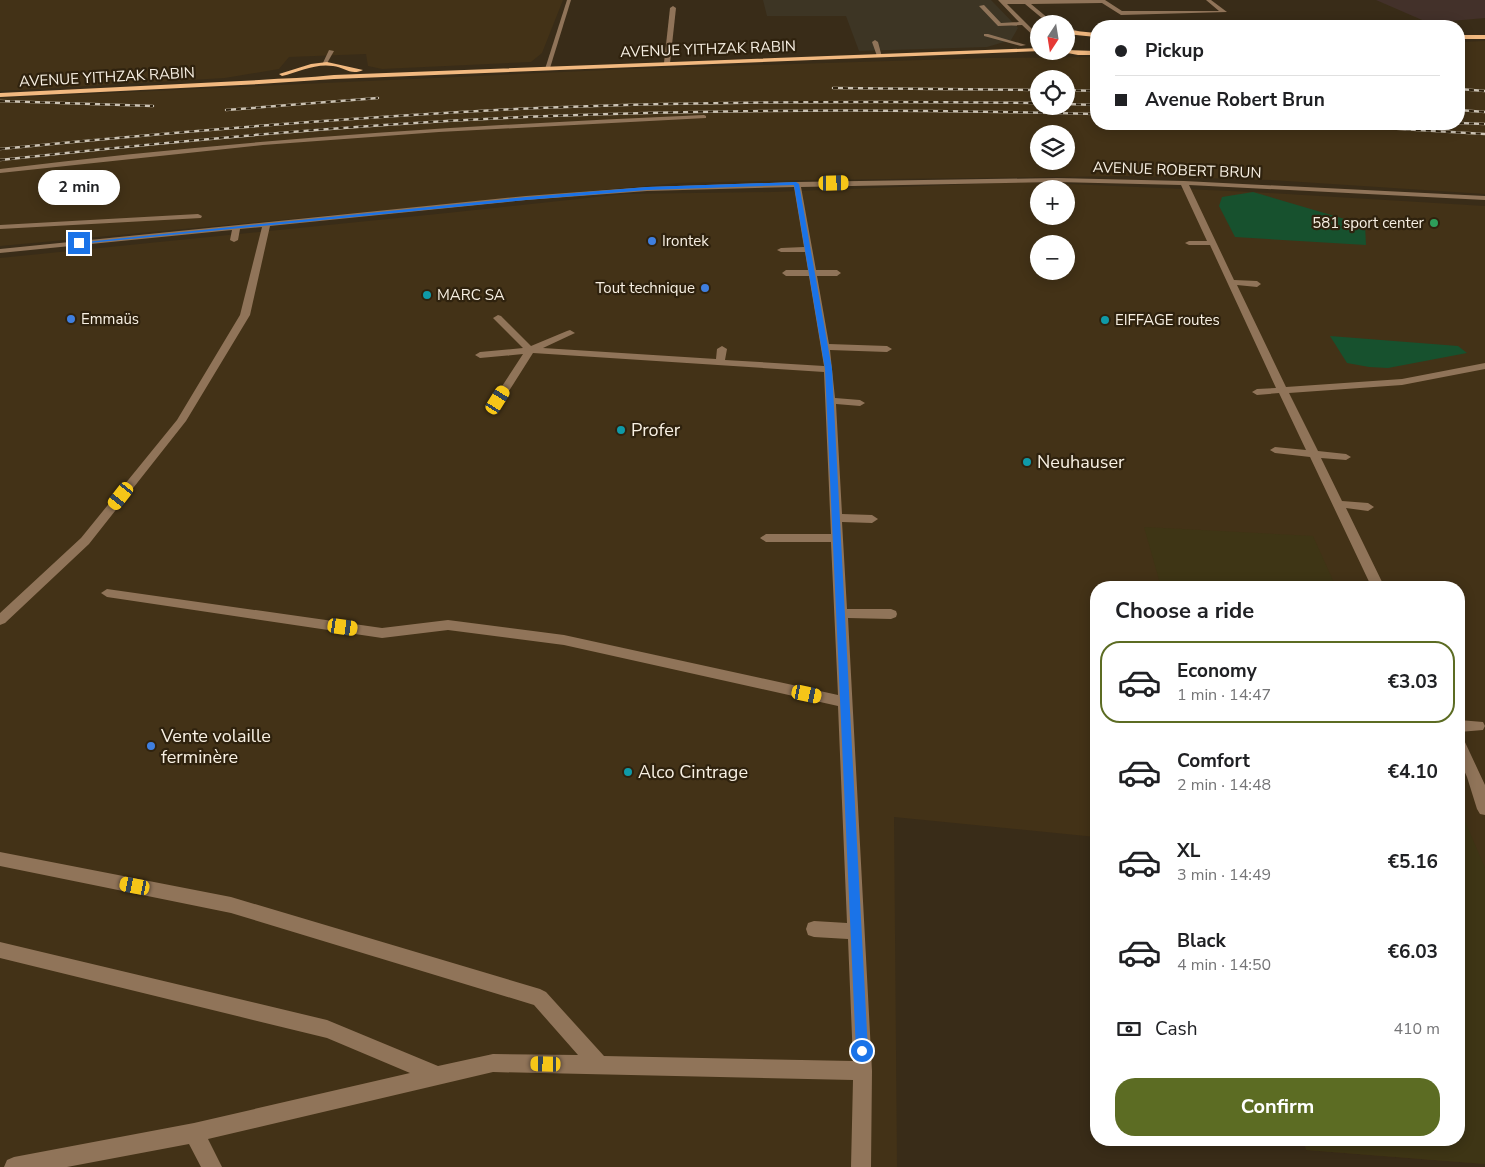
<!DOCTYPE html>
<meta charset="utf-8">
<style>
body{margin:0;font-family:"Nunito Sans",sans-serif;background:#f6f6f6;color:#202124;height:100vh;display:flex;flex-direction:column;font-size:19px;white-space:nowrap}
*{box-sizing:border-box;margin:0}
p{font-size:16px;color:#757577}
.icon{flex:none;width:28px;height:28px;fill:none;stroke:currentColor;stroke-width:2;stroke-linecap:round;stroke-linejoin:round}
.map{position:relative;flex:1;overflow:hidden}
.details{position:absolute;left:1090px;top:581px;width:375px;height:565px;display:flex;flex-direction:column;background:#fff;border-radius:20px;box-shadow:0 2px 12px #0003}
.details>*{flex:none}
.hud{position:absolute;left:1090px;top:20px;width:375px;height:110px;border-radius:20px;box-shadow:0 2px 12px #0003;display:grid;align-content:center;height:110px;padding:0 25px;background:#fff}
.needle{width:32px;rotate:192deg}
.controls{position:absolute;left:1030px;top:15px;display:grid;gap:10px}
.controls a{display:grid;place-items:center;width:45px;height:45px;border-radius:50%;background:#fff;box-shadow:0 2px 12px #0003;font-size:25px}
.end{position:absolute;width:22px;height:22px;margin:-11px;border:6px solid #1a73e8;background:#fff;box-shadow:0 0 0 2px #fff}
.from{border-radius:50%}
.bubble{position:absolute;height:35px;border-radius:18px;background:#fff;box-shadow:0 2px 12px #0003;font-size:16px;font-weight:700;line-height:35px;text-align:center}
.car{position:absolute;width:15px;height:30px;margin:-15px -8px;border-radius:6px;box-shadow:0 0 4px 1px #0007;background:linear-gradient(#f5c518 24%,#345 0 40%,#f5c518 0 76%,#345 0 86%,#f5c518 0)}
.hud b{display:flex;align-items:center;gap:18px;height:48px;font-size:19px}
.hud b+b{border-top:1px solid #e0e0e0}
.hud i{width:12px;height:12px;background:#202124}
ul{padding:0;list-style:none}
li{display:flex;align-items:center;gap:15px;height:82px;margin:0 10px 8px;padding:0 15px;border:2px solid transparent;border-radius:20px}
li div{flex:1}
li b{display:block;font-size:19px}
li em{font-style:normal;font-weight:700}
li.selected{border-color:#5c6c23}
li>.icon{width:45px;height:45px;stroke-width:1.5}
h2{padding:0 25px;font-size:22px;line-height:60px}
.pay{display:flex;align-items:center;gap:12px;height:55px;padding:0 25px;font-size:19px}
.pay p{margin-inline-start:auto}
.button{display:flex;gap:10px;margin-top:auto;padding:10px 25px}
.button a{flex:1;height:58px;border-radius:20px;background:#5c6c23;color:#fff;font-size:20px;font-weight:700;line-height:58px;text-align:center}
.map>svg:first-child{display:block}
</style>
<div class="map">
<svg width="1485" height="1167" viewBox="0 0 1485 1167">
<rect width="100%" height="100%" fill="#392c18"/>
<polygon fill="#3d3524" points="763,0 991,0 1018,28 1011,40 987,47 859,51 846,16 767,16"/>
<g fill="#433217" fill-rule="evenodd">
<polygon points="0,0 563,0 542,53 531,62 382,69 368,66 366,54 289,57 279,69 225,78 0,91"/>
<path d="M1485,41V194L1271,180L1133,176L805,180L678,183L0,246V98L628,69L986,58L1096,57V124H1459V42ZM1039,79H1066V106H1039ZM1039,134H1066V161H1039Z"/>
<path d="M1023,182L1253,192L1485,206V1164L1306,1150L1304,1140H1459V588H1096V837L894,817L897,1167H0V258L447,213L624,194L772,192ZM1039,189H1066V216H1039ZM1039,244H1066V271H1039Z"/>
</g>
<polygon fill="#43312a" points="1376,0 1485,0 1485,18 1429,23"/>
<g fill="#17512e">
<polygon points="1253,192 1365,225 1366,245 1235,237 1219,206 1222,197"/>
<polygon points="1330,336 1458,346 1467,353 1388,368 1369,367 1347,363"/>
</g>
<g fill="#3e3515">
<polygon points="1144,527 1313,536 1336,587 1161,587"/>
<polygon points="1459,807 1485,868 1485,1164 1306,1150 1304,1140 1459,1140"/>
</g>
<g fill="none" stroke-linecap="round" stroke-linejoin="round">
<g fill="#907459" fill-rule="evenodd">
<polygon points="567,0 571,0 550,68 545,69"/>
<polygon points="998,0 1105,0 1122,11 1219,11 1206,0 1211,0 1227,12 1121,15 1102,3 1031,4 1055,24 1049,24 1025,4 1007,4 1039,36 1038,40 1022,25 998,26 979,6 984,5 1001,23 1019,22"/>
<polygon points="673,6 676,8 670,63 667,65 664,63 670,8"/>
<polygon points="1066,27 1078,31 1079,32 1076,34 1066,31"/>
<polygon points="984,34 988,34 1026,45 1021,46 984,36"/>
<polygon points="875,40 878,42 882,57 877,56 872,42"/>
<polygon points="329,50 334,51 326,65 322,65"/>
<path d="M704,115L706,116V118L439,132L263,145L0,173V169C234,140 469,125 704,115Z"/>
<polygon points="1057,178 1184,181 1485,196 1485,200 1189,185 1234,280 1257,281 1261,284 1257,287 1237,285 1286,387 1402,379 1485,363 1485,369 1402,385 1289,393 1318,451 1346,454 1351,457 1346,460 1321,458 1342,501 1368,503 1374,507 1368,511 1346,508 1385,588 1372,588 1310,457 1275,453 1270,450 1275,447 1306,450 1279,393 1257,395 1252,392 1257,389 1276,388 1210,245 1189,245 1185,243 1189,241 1207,241 1181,185 1057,182 801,187 816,270 837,270 841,273 837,276 817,276 829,344 887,346 892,349 887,352 830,350 835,398 860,400 865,403 860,406 836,404 842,514 872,515 878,519 872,523 842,522 847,609 891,609 896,611 897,614 896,617 891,619 848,618 872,1071 871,1167 851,1167 853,1080 493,1072 208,1139 222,1167 201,1167 189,1144 67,1167 4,1167 7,1160 14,1157 194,1123 410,1073 327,1038 0,958 0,942 327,1020 438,1066 493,1054 578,1055 534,1005 231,913 0,866 0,852 231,897 540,989 546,992 604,1056 853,1061 848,939 814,937 808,935 806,929 808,923 814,921 847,923 838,706 564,645 448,630 382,638 107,597 101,593 107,589 382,628 448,620 564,635 838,695 831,542 766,542 760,538 766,534 831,534 824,372 533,353 502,402 498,403 493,400 523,354 480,358 475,355 480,352 523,348 493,318 498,315 501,316 531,346 567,331 570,330 575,333 543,348 716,359 717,349 722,346 727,349 725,360 824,366 809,276 786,276 782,273 786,270 808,270 805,252 781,252 777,250 781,248 804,247 794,187 647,191 526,200 270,226 250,315 186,421 89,544 5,623 0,625 0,613 81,538 177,420 240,315 262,227 240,229 238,240 234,242 230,240 232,230 0,253 0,249 526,196 647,187 797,182"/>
<polygon points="198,214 202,216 201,218 0,229 0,225"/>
<polygon points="1459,720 1483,722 1485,726 1483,730 1459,732"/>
<polygon points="1459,738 1464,740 1485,785 1485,815 1480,814 1477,809 1467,777 1459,759"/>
</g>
<g fill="#f2b980" fill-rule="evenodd">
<polygon points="1066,30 1096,33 1096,37 1066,34"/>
<polygon points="1039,35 1039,42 1035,42 1036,37"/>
<rect x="1459" y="35" width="26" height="4"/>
<path d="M1039,48V51H1041L334,79L259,84L0,97V93L259,80C284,78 309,78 334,75Z"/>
<polygon points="1066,50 1096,51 1096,55 1078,55 1057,51"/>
<path d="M327,62L363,70C351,76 344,67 333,66C316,63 298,72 282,76L279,74L311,64Z"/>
</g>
<g stroke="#cbc2b3" stroke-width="2.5">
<g id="rail">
<polyline points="833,88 1039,90"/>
<polyline points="1459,89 1485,91"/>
<polyline points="1066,90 1096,91"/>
<polyline points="0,101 153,106"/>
<polyline points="1066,104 1096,105"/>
<polyline points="226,110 378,98"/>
<polyline points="1459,110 1485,112"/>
<polyline points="1459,123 1485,124"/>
<polyline points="1316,124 1485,134"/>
<path d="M0,149C172,132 344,118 516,109C690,101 865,101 1039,103"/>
<path d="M0,160C183,140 366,123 550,116C732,109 914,109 1096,114"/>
</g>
</g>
<use href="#rail" stroke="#2f220e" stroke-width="2" stroke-dasharray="5" stroke-linecap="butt"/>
</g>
<polygon fill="#1a73e8" points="796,182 799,184 832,369 868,1051 866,1055 862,1057 857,1055 856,1051 825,369 794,185 647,190 526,200 79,244 76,243 526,197 647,187"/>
<circle fill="#2e9e5b" stroke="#2f220e" stroke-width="2" cx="1434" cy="223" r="5"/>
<g fill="#3f7fe0" stroke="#2f220e" stroke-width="2">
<circle cx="652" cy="241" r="5"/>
<circle cx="705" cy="288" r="5"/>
<circle cx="71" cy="319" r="5"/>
<circle cx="151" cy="746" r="5"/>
</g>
<g fill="#0f9aa8" stroke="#2f220e" stroke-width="2">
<circle cx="427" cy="295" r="5"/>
<circle cx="1105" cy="320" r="5"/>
<circle cx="621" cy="430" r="5"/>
<circle cx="1027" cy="462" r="5"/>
<circle cx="628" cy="772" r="5"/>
</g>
<g text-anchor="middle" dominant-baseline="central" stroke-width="4.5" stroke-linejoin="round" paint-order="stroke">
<g font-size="15" fill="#f8f0e3" stroke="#2f220e">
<text transform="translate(708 49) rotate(-2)">AVENUE YITHZAK RABIN</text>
<text transform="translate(107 77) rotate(-3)">AVENUE YITHZAK RABIN</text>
<text transform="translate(1177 170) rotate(2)">AVENUE ROBERT BRUN</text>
</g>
<g font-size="15" fill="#f8f0e3" stroke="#2f220e" text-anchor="start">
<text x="1424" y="223" text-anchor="end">581 sport center</text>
<text x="662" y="241">Irontek</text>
<text x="695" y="288" text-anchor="end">Tout technique</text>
<text x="437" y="295">MARC SA</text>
<text x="81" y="319">Emmaüs</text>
<text x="1115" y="320">EIFFAGE routes</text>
</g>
<g font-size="18" fill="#f8f0e3" stroke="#2f220e" text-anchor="start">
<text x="631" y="430">Profer</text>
<text x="1037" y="462">Neuhauser</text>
<text x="161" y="736">Vente volaille<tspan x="161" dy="21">ferminère</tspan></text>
<text x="638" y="772">Alco Cintrage</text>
</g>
</g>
</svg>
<div class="controls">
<a><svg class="needle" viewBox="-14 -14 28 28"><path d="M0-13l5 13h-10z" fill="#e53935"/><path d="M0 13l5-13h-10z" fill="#757577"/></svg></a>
<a><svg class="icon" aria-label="locate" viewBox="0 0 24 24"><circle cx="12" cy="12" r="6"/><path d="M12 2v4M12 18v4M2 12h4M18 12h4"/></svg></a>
<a><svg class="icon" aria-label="layers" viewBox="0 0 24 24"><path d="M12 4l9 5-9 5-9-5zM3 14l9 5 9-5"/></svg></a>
<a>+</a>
<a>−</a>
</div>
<i class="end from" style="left:862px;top:1051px"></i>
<i class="end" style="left:79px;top:243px"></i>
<div class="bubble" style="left:38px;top:170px;width:82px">2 min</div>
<i class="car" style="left:834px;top:183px;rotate:89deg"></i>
<i class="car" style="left:498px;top:400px;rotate:32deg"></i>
<i class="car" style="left:121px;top:496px;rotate:218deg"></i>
<i class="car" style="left:343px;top:627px;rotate:98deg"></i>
<i class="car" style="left:807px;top:694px;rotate:102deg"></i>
<i class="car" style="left:135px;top:886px;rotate:281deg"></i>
<i class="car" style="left:546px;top:1064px;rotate:271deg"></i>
<div class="hud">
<b><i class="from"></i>Pickup</b>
<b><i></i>Avenue Robert Brun</b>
</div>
<section class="details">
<h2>Choose a ride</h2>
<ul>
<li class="selected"><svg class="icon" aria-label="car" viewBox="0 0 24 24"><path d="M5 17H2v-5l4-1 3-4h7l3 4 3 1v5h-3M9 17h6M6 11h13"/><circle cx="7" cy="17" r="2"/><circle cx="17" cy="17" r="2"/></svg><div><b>Economy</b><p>1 min · 14:47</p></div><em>€3.03</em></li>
<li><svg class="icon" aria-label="car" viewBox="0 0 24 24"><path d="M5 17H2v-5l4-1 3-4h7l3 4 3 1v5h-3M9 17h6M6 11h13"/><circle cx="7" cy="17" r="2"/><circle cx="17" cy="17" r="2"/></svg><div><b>Comfort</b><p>2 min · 14:48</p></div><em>€4.10</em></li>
<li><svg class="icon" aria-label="car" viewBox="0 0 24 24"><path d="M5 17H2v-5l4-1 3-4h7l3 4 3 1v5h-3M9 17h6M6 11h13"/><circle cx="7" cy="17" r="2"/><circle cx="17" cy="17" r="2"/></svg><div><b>XL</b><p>3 min · 14:49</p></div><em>€5.16</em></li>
<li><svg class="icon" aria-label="car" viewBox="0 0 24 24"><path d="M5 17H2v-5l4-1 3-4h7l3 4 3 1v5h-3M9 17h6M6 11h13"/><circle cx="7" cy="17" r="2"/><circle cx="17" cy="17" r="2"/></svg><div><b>Black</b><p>4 min · 14:50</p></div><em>€6.03</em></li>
</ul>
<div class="pay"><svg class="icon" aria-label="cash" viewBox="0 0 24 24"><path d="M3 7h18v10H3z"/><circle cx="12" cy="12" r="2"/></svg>Cash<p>410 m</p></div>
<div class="button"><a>Confirm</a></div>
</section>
</div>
